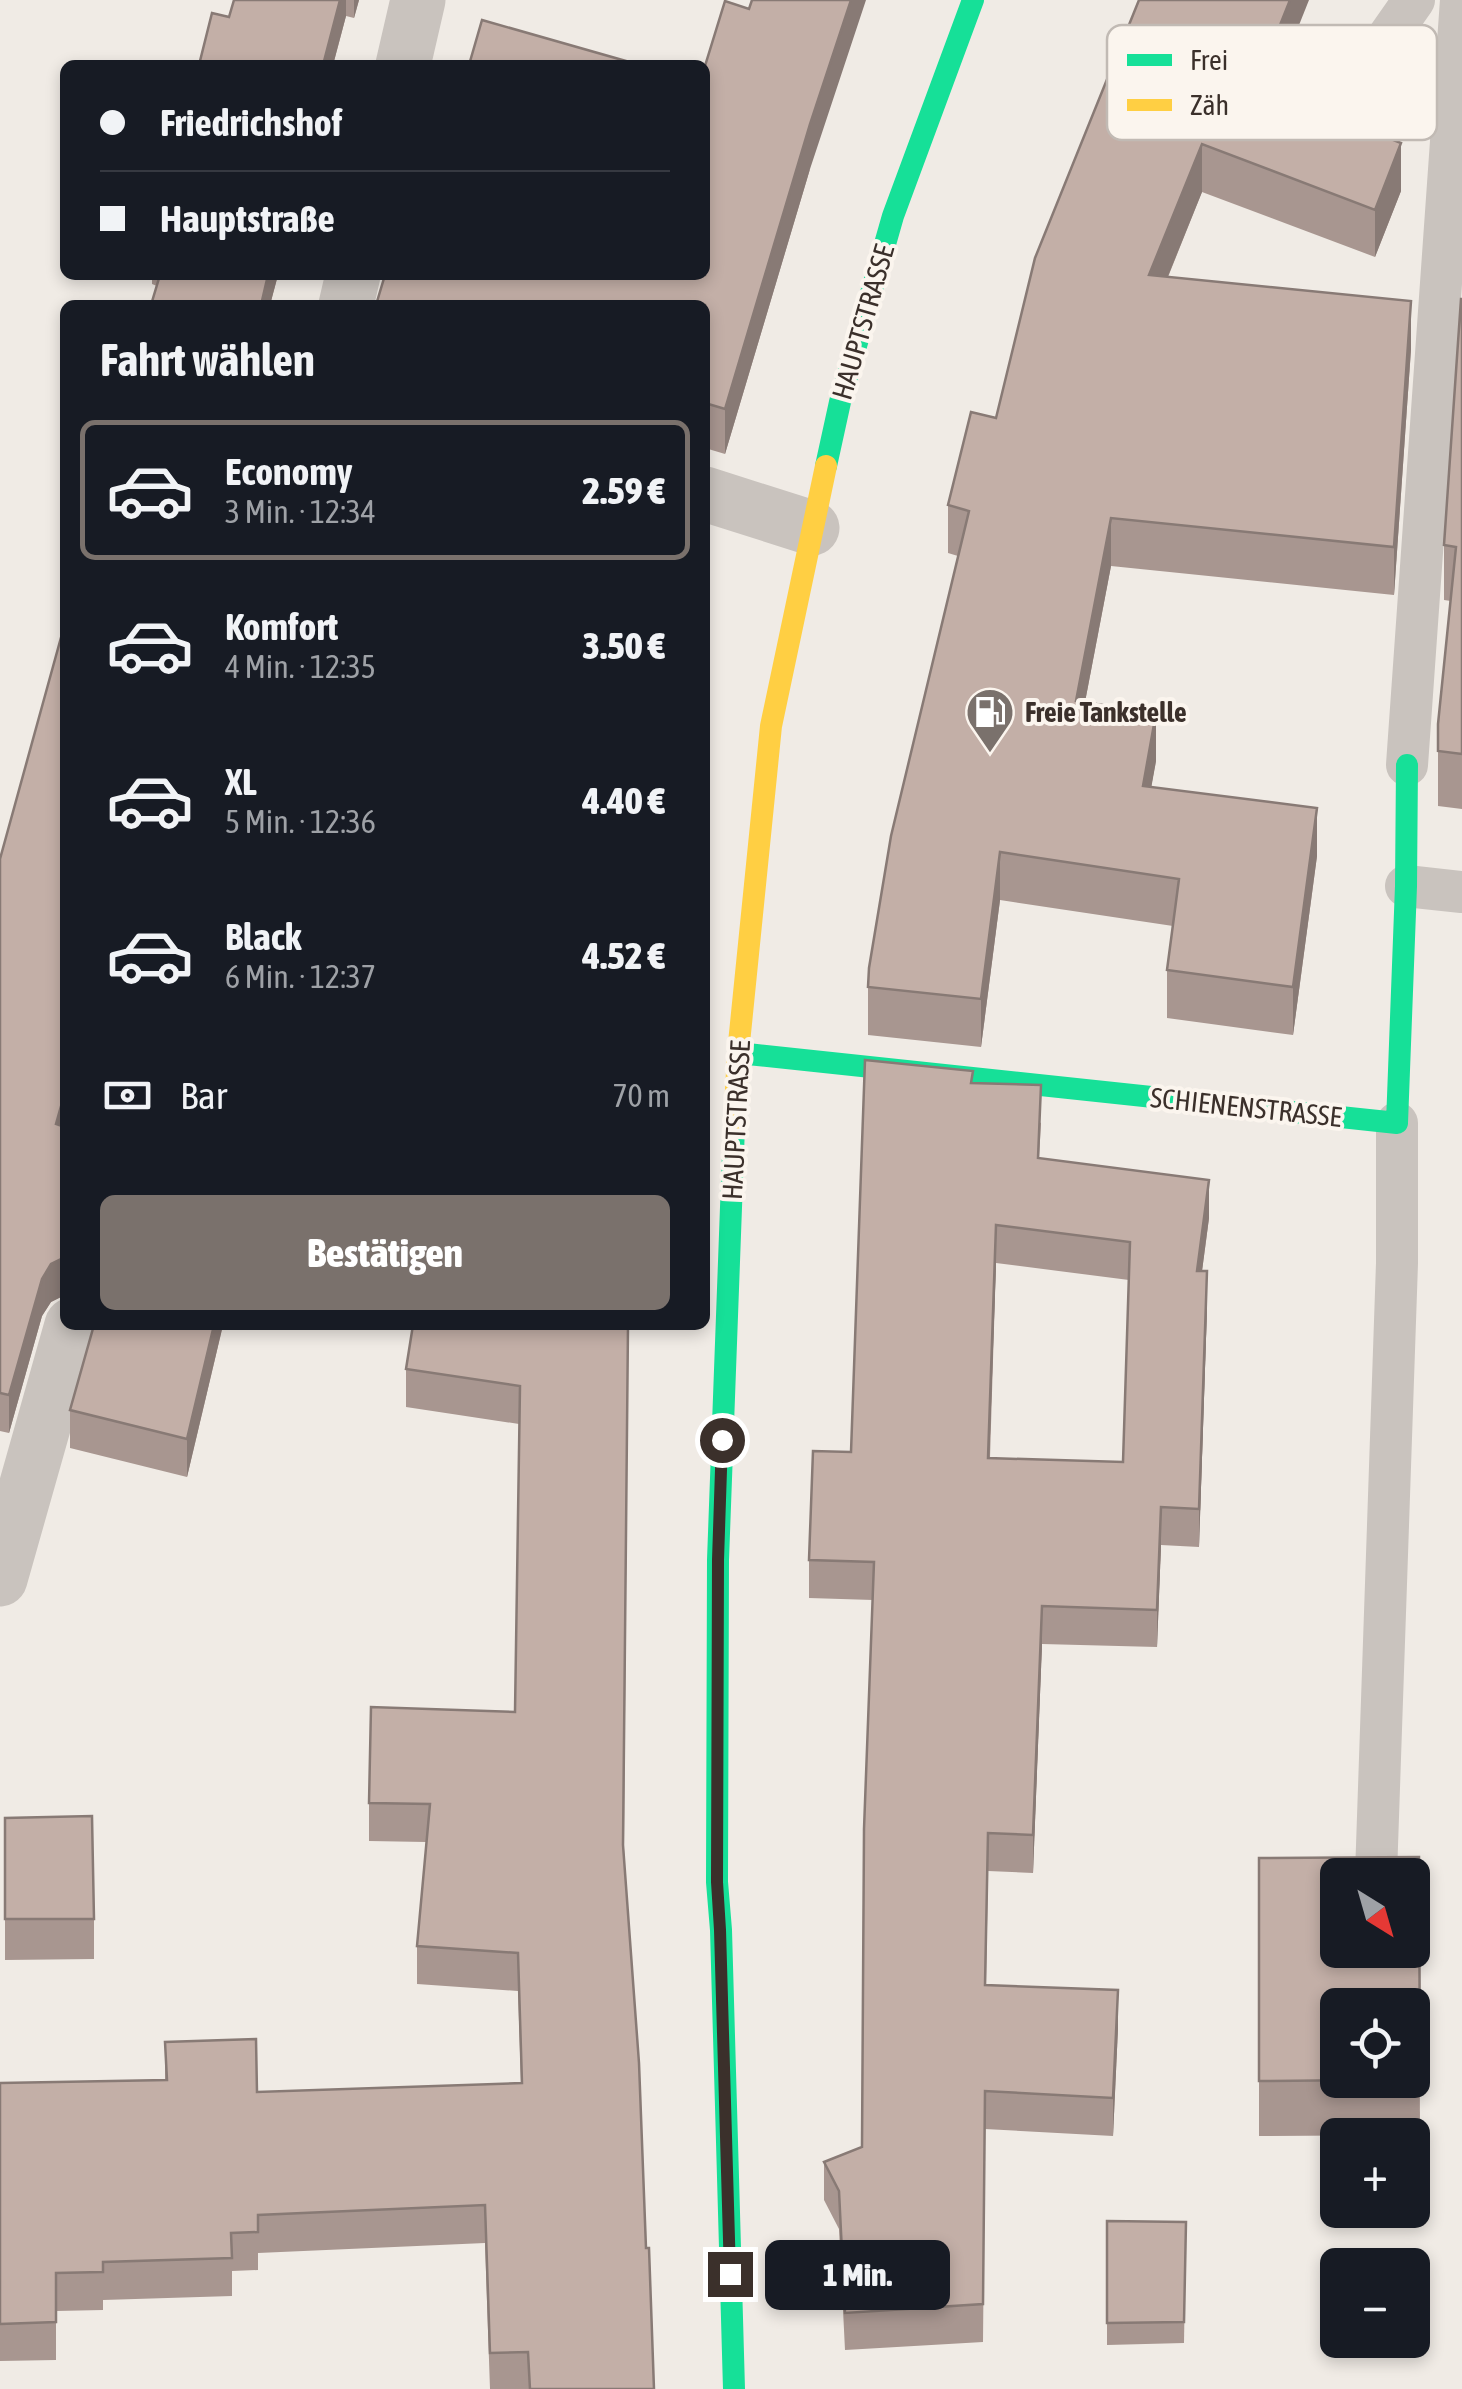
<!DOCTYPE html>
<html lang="de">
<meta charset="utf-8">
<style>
body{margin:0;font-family:"Asap Condensed",sans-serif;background:#20242c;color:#f1f3f6;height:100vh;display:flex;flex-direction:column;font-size:38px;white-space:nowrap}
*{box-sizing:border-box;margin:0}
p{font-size:32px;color:#9ea1a6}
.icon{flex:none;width:55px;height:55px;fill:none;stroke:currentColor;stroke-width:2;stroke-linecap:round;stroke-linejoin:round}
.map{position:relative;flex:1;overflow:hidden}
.sheet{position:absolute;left:60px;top:300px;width:650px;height:1030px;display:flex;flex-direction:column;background:#171b24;border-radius:15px;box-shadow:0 5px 15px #0003}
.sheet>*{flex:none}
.hud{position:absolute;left:60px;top:60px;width:650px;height:220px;border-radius:15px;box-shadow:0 5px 15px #0003;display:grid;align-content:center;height:220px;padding:0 40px;background:#171b24}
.needle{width:65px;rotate:143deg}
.tools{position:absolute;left:1320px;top:1858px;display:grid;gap:20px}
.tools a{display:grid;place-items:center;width:110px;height:110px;border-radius:15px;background:#171b24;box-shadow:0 5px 15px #0003;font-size:50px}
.end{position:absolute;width:45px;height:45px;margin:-22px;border:12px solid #3b302b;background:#fff;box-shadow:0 0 0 5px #fff}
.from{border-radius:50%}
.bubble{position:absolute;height:70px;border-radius:15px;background:#171b24;box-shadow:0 5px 15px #0003;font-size:32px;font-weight:800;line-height:70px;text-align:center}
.hud b{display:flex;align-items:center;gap:35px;height:95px;font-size:38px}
.hud b+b{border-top:2px solid #363941}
.hud i{width:25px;height:25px;background:#f1f3f6}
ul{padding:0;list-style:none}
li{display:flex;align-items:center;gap:30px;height:140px;margin:0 20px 15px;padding:0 20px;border:5px solid transparent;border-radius:15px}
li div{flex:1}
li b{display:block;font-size:38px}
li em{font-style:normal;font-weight:800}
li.active{border-color:#7a716c}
li>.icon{width:90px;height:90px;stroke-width:1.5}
h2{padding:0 40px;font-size:45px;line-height:120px}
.pay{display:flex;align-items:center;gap:25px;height:110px;padding:0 40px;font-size:38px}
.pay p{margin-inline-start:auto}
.button{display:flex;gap:20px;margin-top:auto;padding:20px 40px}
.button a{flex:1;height:115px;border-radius:15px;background:#7a716c;color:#fff;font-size:40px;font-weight:800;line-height:115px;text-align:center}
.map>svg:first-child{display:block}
</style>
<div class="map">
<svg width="1462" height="2389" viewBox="0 0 1462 2389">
<rect width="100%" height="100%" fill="#f0ebe5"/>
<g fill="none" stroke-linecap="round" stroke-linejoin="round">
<g stroke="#c9c3be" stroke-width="42">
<polyline points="1316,140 1414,0"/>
<polyline points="1407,765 1461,0"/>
<polyline points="1406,886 1462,892"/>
<polyline points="1376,1875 1397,1263 1397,1123"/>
</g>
<g stroke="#c9c3be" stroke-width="55">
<polyline points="403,65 418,0"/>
<polyline points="346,305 353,275"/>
<polyline points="705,494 812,528"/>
<polyline points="0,1579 72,1325"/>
</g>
<g stroke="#16e098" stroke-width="22">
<polyline points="826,466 840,402 893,216 973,0"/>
<polyline points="738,1053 1397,1123 1406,886 1407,765"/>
<polyline points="734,2389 721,1930 717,1882 718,1560 734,1126"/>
</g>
<polyline stroke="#ffcf43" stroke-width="22" points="734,1126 738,1053 771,726 826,466"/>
</g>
<g fill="#a89690" fill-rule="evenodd">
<polygon points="234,0 359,0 354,18 346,16 333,65 199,65 229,17"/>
<polygon points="1272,92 1303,113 1401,191 1375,257 1202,192 1168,277 1411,349 1394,595 1111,566 1085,702 1156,761 1151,787 1317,856 1293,1035 1167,1018 1167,970 1173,926 1000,900 981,1047 868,1035 868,987 958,556 948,553 948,505 996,418 1035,258"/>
<polygon points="810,169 725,454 705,448 705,305"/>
<polygon points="152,275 278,275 270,305 157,286 152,284"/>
<polygon points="1462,299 1462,809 1438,806 1438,724 1451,601 1444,600 1444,545"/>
<polygon points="65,623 65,1295 51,1302 42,1316 9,1433 0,1431 0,859"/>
<path d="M973,1083L1041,1123L1039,1158L1209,1218L1202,1271L1207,1309L1199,1547L1161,1545L1157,1647L1042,1644L1033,1873L988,1871L986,1985L1118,2028L1113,2136L985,2129L983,2342L845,2350L839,2229L824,2200V2162L862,2147L873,1600L809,1598V1560L851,1452ZM996,1263L1129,1280L1123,1462L990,1458Z"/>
<polygon points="223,1325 187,1477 70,1448 70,1410"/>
<polygon points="628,1325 624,1849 654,2389 490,2389 485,2243 258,2253 258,2270 232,2271 232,2296 103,2300 103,2310 56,2311 56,2360 0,2361 0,2083 165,2080 165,2042 257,2092 521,2083 518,1991 417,1984 417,1946 426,1842 369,1841 369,1803 515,1712 519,1424 406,1407 406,1369"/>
<polygon points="5,1818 94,1919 94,1959 5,1960"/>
<polygon points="1419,1857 1420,2135 1259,2136 1259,1858"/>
<polygon points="1107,2221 1186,2222 1184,2343 1107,2345"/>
</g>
<g fill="#887a75">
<polygon points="340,0 346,0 346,16 333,65 323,65"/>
<polygon points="354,0 359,0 354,18"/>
<polygon points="851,0 866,0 810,169 725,454 725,409 810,124"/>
<polygon points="1290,0 1309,0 1256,133 1256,85"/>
<polygon points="1401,143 1401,191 1375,257 1375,210"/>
<polygon points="1202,144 1202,192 1149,323 1149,275"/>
<polygon points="268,275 278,275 270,305 261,305"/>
<polygon points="1411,301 1411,349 1394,595 1394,547"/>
<polygon points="1111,518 1111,566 1076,749 1076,701"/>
<polygon points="1156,713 1156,761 1143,834 1143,786"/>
<polygon points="1317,808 1317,856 1293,1035 1293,987"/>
<polygon points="1000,852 1000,900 981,1047 981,999"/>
<polygon points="65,1092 65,1130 56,1124"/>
<polygon points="1209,1180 1209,1218 1197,1309 1197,1271"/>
<polygon points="996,1225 996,1263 988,1496 988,1458"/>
<polygon points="65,1257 65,1295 51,1302 42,1316 9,1433 9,1395 42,1279 51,1264"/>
<polygon points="1207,1271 1207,1309 1199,1547 1199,1509"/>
<polygon points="214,1325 223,1325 187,1477 187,1439"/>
<polygon points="1161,1507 1161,1545 1157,1647 1157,1610"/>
<polygon points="1042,1606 1042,1644 1033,1873 1033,1835"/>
<polygon points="1118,1990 1118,2028 1113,2136 1113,2098"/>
</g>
<g fill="#c3afa7" stroke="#887a75" stroke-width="2.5" fill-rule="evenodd">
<polygon points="234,0 340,0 323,65 199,65 212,13 229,17"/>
<polygon points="752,0 851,0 810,124 725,409 705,403 705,305 376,305 385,275 705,275 705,66 725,1 749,9"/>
<polygon points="1139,0 1290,0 1256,85 1293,100 1303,113 1315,117 1328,114 1401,143 1375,210 1202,144 1149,275 1411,301 1394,547 1111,518 1076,701 1156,713 1143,786 1317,808 1293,987 1167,970 1179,879 1000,852 981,999 868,987 869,968 891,836 969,511 948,505 971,412 996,418 1035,258"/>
<polygon points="482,20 640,65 469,65"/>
<polygon points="160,275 268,275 261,305 151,305"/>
<polygon points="1461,299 1462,299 1462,754 1438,751 1438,724 1456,547 1444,545"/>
<polygon points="65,623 65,1092 56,1124 65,1127 65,1257 51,1264 42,1279 9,1395 0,1393 0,859"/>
<path d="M865,1060L973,1071L971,1083L1041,1085L1038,1158L1209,1180L1197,1271H1207L1199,1509L1161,1507L1157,1610L1042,1606L1033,1835L988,1833L985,1985L1118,1990L1113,2098L985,2091L983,2304L845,2313L839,2191L824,2162L862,2147L864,1829L874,1562L809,1560L813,1451L851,1452ZM996,1225L1130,1242L1123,1462L988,1458Z"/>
<polygon points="94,1325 214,1325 187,1439 70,1410"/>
<polygon points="413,1325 628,1325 623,1845 639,2063 646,2248 649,2248 654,2389 530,2389 528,2352 490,2353 485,2205 258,2215 258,2232 231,2233 232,2258 103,2262 103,2272 56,2273 56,2322 0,2324 0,2083 167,2080 165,2042 256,2039 257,2092 522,2083 518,1953 417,1946 430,1804 369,1803 371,1707 515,1712 520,1386 406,1369"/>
<polygon points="92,1816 94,1919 5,1919 5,1818"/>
<path d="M1419,1857L1420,2080H1412V2005H1338V2080H1368L1259,2081V1858ZM1338,1875H1412V1950H1338Z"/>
<polygon points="1107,2221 1186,2222 1184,2322 1107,2323"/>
</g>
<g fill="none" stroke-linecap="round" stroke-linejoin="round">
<polyline stroke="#3b302b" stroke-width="12" points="722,1440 718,1560 717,1882 720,1930 730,2274"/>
</g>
<defs>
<g id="fuel-pin" transform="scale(2.5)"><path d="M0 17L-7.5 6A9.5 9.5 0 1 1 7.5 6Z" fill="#7a716c" stroke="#fbf5ee"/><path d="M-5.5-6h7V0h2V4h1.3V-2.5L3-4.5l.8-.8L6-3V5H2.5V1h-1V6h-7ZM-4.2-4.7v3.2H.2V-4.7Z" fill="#fff"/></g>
</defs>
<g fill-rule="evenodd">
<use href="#fuel-pin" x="990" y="712"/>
</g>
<g text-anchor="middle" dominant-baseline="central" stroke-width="8" stroke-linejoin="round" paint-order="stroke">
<g font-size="28" fill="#3b302b" stroke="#fbf5ee">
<text transform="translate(863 322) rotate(-74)">HAUPTSTRASSE</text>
<text transform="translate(1246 1107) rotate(6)">SCHIENENSTRASSE</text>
<text transform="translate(736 1120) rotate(-87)">HAUPTSTRASSE</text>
</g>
<g font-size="28" font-weight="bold" fill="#3b302b" stroke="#fbf5ee" text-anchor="start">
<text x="1025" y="712">Freie Tankstelle</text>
</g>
</g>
<rect x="1107" y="25" width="330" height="115" rx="15" fill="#fbf5ee" stroke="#c1bab4" stroke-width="2.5"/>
<rect x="1127" y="54" width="45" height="12" fill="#16e098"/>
<rect x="1127" y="99" width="45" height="12" fill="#ffcf43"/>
<g font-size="28" fill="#3b302b">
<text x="1190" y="70">Frei</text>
<text x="1190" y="115">Zäh</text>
</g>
</svg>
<div class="tools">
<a><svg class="needle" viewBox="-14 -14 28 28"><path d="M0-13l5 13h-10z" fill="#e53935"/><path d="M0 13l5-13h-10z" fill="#9ea1a6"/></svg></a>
<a><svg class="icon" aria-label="locate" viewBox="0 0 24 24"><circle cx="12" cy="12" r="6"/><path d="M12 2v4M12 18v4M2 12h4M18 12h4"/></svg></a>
<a>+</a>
<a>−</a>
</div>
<i class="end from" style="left:722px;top:1440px"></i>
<i class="end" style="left:730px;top:2274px"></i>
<div class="bubble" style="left:765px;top:2240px;width:185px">1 Min.</div>
<div class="hud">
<b><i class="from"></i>Friedrichshof</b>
<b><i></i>Hauptstraße</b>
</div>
<section class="sheet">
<h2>Fahrt wählen</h2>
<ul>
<li class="active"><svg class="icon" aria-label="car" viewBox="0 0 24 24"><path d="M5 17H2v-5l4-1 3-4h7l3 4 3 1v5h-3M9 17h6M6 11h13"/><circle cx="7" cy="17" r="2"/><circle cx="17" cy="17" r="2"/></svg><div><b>Economy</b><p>3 Min. · 12:34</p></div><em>2.59 €</em></li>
<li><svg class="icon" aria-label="car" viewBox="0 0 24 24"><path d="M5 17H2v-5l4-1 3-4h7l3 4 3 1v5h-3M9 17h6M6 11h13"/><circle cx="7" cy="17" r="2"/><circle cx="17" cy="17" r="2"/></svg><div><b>Komfort</b><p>4 Min. · 12:35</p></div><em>3.50 €</em></li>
<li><svg class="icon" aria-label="car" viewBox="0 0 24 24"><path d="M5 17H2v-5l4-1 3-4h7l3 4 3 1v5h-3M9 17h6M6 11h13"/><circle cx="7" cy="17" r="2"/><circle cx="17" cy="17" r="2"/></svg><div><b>XL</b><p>5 Min. · 12:36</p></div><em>4.40 €</em></li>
<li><svg class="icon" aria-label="car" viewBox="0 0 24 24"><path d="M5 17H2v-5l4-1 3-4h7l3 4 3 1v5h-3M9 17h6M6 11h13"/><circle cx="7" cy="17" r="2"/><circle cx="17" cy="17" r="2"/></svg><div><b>Black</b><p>6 Min. · 12:37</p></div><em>4.52 €</em></li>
</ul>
<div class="pay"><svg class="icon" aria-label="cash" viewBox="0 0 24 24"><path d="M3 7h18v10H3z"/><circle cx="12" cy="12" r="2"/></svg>Bar<p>70 m</p></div>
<div class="button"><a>Bestätigen</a></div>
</section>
</div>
